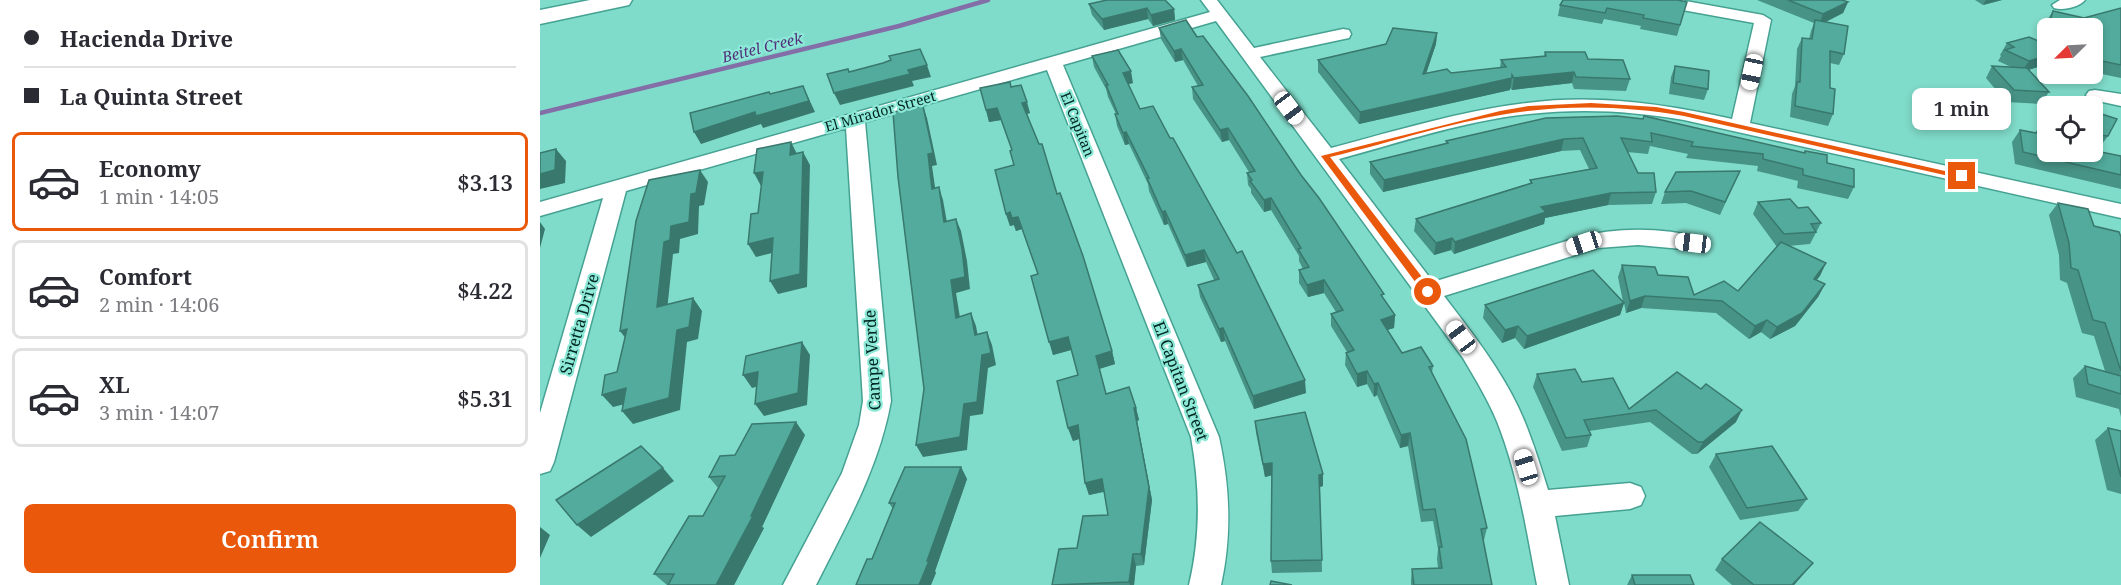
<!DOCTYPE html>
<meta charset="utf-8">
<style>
body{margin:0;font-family:"Noto Serif",serif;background:#f7f7f7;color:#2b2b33;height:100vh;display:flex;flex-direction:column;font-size:22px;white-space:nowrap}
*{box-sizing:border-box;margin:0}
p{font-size:20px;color:#7c7c81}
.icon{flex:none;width:33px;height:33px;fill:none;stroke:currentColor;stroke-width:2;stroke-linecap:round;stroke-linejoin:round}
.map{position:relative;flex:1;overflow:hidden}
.side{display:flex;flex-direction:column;background:#fff;width:540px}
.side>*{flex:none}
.top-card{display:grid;align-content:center;height:132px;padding:0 24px;background:#fff}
.needle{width:39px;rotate:246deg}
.controls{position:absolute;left:1497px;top:18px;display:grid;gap:12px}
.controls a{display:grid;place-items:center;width:66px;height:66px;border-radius:9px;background:#fff;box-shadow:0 3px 9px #0003;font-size:30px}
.end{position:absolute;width:27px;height:27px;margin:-14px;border:8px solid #ea580c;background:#fff;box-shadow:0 0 0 3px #fff}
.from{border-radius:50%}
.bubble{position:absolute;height:42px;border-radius:9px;background:#fff;box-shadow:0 3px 9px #0003;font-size:20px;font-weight:600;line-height:42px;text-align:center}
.car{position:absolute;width:18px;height:36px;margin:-18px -9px;border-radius:8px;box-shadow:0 0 4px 2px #0007;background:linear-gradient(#fff 24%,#345 0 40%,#fff 0 76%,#345 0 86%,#fff 0)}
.top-card b{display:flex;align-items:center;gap:21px;height:57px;font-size:22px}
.top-card b+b{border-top:2px solid #e1e1e2}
.top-card i{width:15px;height:15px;background:#2b2b33}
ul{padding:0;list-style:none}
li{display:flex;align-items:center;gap:18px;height:99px;margin:0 12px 9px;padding:0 12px;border:3px solid #e1e1e2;border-radius:9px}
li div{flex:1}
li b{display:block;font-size:22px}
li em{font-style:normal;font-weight:600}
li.active{border-color:#ea580c}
li>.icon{width:54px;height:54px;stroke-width:1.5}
.primary-button{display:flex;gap:12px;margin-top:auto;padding:12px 24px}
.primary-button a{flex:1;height:69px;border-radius:9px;background:#ea580c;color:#fff;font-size:24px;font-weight:600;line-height:69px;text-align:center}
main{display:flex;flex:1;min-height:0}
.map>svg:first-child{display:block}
</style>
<main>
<section class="side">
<div class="top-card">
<b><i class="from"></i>Hacienda Drive</b>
<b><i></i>La Quinta Street</b>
</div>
<ul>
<li class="active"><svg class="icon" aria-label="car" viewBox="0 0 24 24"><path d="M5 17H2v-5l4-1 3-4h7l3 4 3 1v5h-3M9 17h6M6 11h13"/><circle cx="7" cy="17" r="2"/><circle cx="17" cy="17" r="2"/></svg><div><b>Economy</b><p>1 min · 14:05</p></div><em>$3.13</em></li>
<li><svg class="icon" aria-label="car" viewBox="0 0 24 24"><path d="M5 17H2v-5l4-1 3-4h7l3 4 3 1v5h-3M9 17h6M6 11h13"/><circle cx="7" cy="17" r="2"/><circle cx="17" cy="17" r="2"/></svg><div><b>Comfort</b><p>2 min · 14:06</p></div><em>$4.22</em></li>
<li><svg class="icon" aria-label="car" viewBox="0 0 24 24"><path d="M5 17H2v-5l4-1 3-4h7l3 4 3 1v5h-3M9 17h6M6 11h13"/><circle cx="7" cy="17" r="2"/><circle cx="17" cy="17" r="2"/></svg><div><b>XL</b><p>3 min · 14:07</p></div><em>$5.31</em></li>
</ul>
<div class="primary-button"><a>Confirm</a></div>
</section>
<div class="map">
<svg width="1581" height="585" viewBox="0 0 1581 585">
<rect width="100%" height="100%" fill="#80dcca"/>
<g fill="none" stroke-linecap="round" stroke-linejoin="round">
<polyline stroke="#836ea7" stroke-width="4.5" points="0,113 359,26 448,0"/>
<g stroke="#45a293" stroke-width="3">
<g id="minor">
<path d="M661,0H677L714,48L803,29L809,30L811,34L809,38L720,57L791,148C856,131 920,111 987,103C1057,94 1125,104 1192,119L1214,23L1115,5L1107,0H1140L1223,15L1231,20L1210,123L1581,204V218L1144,120C1093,111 1041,108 989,114C924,121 862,142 799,159L893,282L1036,238C1075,227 1122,227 1161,238L1164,243L1161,248L1153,250L1098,245L1058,248L904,296C936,338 971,382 989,433C996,451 1002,471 1008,490L1090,483L1101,487L1105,496L1101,505L1090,509L1015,516L1029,585H997C987,533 979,481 961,432C952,406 937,382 923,358L676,21L523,65L679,437C690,487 692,535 681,585H649C661,535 660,487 651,437L507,70L325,122L351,401C339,468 306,525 276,585H243L302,473L319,425L323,401L306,128L86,191L14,462L10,471L0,474V413L63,198L0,216V202L670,12Z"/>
<path d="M1520,0H1545C1539,7 1523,11 1514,8L1512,5Z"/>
<polygon points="1555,90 1581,94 1581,106 1549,99 1546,95 1549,91"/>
</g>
</g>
<g stroke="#45a293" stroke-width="3">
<polygon id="secondary" points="50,0 92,0 89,5 0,24 0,10"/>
</g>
<use href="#minor" fill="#fff" fill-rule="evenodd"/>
<use href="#secondary" fill="#fff" fill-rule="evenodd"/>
</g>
<g fill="#479386">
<polygon points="1217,0 1302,0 1308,2 1303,13 1286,22 1304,54 1299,65 1290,63 1290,88 1293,114 1288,126 1250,117 1252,94 1255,86 1257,49 1262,38 1269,39 1271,31 1274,23"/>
<polygon points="1435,0 1462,0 1443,5"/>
<polygon points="1147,2 1137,36 1100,29 1101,26 1064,19 1062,24 1018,16 1020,5"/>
<polygon points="549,4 634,9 635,20 613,26 608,19 564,30 552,15"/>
<polygon points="1581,8 1581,78 1552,72 1552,28 1508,64 1488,70 1509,92 1501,104 1466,102 1446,78 1452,66 1471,67 1458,61 1461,56 1460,55 1467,43 1500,42 1506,22 1513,11 1544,18"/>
<polygon points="646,20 855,315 854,328 847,330 862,353 893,366 892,373 947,528 944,540 943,540 952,585 871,585 871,580 872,569 898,568 897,559 898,549 893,521 881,522 868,446 860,448 837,395 834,397 827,384 817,387 805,365 806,353 807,352 791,326 791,314 796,312 784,293 768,297 759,283 759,270 763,269 759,261 759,256 731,210 724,212 711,193 711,189 708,185 707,173 709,172 689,140 682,142 653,99 652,87 658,86 643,60 635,62 621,39 619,28"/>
<polygon points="897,33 896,44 886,73 911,73 960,68 961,60 1004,56 1005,52 1048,59 1090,79 1086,91 1034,89 1032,83 972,90 970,88 970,90 819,124 778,72 778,60"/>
<polygon points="552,56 593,83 588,84 600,109 766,393 714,409 685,341 681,342 660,297 658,285 674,280 666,262 647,267 628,224 624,225 609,191 608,184 589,144 585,145 577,126 575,114 576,114 568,97 566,89 554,67"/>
<polygon points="1135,66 1168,89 1164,100 1129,94 1131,77"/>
<polygon points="471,87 490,113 487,114 517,194 572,351 575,364 559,369 566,394 596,408 599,420 597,421 612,500 604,565 596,566 594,585 512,585 537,548 568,515 564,492 549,495 545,483 539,439 533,441 528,428 538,375 531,350 513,355 498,274 482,229 476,231 474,225 470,226 466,214 474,165 472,150 461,120 449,122 446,110"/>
<polygon points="1552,111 1568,136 1559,148 1556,147 1556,151 1581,156 1581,189 1475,164 1472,142 1480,130 1496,133"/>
<polygon points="1006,118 1264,153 1265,151 1287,163 1314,187 1308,199 1257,188 1258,181 1217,171 1218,166 1146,158 1148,154 1110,146 1108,154 1087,152 1098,173 1116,192 1112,204 1068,205 1005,218 1004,224 914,254 911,250 894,255 874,231 876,219 990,183 990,180 1049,169 1040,150 1021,151 843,192 830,174 830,162 906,144 906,141"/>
<polygon points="1200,171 1180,215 1146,203 1121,204 1125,192"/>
<polygon points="1218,202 1258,208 1281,223 1270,244 1248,246 1286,263 1276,280 1285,284 1278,297 1255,326 1230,339 1221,332 1209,339 1176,313 1101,308 1086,313 1084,303 1080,315 984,349 975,338 962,343 943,318 945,305 1083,302 1078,277 1082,265 1118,275 1154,295 1198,291 1237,247 1213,214"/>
<polygon points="1518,203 1554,226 1581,237 1581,417 1579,409 1536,397 1533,378 1545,366 1565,371 1554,336 1542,333 1527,283 1520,280 1519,255 1509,215"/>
<polygon points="1137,372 1196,422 1157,454 1152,454 1110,422 1049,431 1051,435 1047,447 1022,451 993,387 997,374 1042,382 1089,409"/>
<polygon points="715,421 783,474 783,486 780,487 782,572 732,573 731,561 732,475 725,477 716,433"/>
<polygon points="1568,428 1581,431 1581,494 1567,490 1555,440"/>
<polygon points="265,435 222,527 224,528 194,585 127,585 114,574 163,516 178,488 169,477 195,455"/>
<polygon points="1176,454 1267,499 1258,511 1200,520 1169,467"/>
<polygon points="421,467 427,479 395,571 396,573 332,559 353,509 349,503"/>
<polygon points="1182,559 1273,563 1254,585 1192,585 1175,570"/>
<polygon points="1092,575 1154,585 1087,585"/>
</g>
<g fill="#39786d">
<polygon points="1446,0 1462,0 1443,5"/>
<polygon points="1308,2 1303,13 1279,25 1283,14"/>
<polygon points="607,8 608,19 564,30 562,19"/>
<polygon points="634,9 635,20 613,26 611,15"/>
<polygon points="897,33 896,44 882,86 883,74"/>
<polygon points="641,49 643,60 635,62 634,51"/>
<polygon points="1508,55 1508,64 1481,72 1489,61"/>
<polygon points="387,65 391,77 372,81 374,86 300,105 294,93 368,70"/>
<polygon points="591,71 593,83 585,85 583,73"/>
<polygon points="1034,72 1032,83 972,90 974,78"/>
<polygon points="972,78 970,90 819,124 820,112"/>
<polygon points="263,86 275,112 223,128 221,124 161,144 154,132"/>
<polygon points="487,102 490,113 486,114 482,103"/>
<polygon points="383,106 387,118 397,165 392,166 397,201 392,189"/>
<polygon points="457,108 461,120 449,122 446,110"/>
<polygon points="688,128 689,140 682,142 680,130"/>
<polygon points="586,132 589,144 585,145 583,133"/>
<polygon points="1024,139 1021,151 843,192 844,180"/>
<polygon points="251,142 257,154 250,155"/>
<polygon points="16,149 26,161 25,183 0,189 0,174"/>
<polygon points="263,152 270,165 267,287 238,294 230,281"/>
<polygon points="160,170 168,182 164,205 159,206 158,234 140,239 139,253 133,254 126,320 117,307 124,242 131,226 151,194"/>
<polygon points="223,172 221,186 214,173"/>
<polygon points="399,187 403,200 409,234 404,222"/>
<polygon points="1071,193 1068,205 1005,218 1004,224 914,254 915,242 1001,207"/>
<polygon points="731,198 731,210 724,212 724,200"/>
<polygon points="625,211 628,224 624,225 622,212"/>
<polygon points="470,212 478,217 482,229 476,231 474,225 470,226 466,214"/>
<polygon points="416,219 421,231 427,261 430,289 416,293 422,330 416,318 411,280"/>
<polygon points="0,222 5,229 0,248"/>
<polygon points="233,238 240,251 216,257 208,244"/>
<polygon points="912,238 911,250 894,255 896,243"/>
<polygon points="664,250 666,262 647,267 645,255"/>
<polygon points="1286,263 1280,276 1267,292 1274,279"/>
<polygon points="784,280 784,293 768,297 767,285"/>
<polygon points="1285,284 1278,297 1255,326 1230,339 1237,327"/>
<polygon points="1105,296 1101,308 1086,313 1090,301"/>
<polygon points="153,298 162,311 158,339 147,342 140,410 93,424 82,411 137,330"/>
<polygon points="1084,303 1080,315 984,349 987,336"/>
<polygon points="431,313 436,326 440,348 435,335"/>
<polygon points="855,315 854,328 840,332 841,320"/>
<polygon points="1227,320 1221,332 1209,339 1215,326"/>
<polygon points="978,326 975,338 962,343 965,330"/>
<polygon points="683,328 685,341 681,342 679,329"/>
<polygon points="87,329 90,344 80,331"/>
<polygon points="447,332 452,345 456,365 448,368 443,414 430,416 427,450 383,457 376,445 424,404 442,355"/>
<polygon points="528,337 531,350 513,355 509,342"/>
<polygon points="262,342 270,355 267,405 224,416 215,404"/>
<polygon points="572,351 575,364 559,369 556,356"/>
<polygon points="827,371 827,384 817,387 817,374"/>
<polygon points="218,372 227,384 212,388 203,375"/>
<polygon points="765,380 766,393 714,409 713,396"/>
<polygon points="838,383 837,395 834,397 834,384"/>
<polygon points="86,388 97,401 73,407 62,395"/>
<polygon points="594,408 596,408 599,420 597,421 612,500 604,565 601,554"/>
<polygon points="1202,410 1196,422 1157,454 1163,442"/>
<polygon points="256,422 265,435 222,527 224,528 194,585 176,585 211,516"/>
<polygon points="538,425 542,438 533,441 528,428"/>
<polygon points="870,433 868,446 860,448 861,435"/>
<polygon points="732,463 733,475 725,477 723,464"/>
<polygon points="421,467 427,479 395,571 396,573 391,585 379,585 387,561"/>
<polygon points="123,468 134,481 51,537 37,525"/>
<polygon points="783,474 783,486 779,487 779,475"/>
<polygon points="562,479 566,491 549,495 545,483"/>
<polygon points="0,527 10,535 0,558"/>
<polygon points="593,554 596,566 594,585 590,585 589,582"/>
<polygon points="1273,563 1254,585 1252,585"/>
</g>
<g fill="#52ab9c" stroke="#39786d" stroke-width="1.5">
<polygon points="567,0 625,0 634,9 611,15 607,8 562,19 549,4"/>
<polygon points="1023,0 1138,0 1147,2 1140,25 1103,18 1104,15 1067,8 1065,13 1020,5"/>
<polygon points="1248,0 1302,0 1308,2 1283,14"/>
<polygon points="1581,8 1581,65 1552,59 1552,28 1508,28 1508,55 1489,61 1465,50 1474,47 1467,43 1489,37 1503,43 1513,11 1544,18"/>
<polygon points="646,20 657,37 663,36 708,96 761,175 779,198 844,294 841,295 855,315 841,320 862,353 881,347 893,366 889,367 926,439 947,528 941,529 952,585 874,585 872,569 902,568 899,547 902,547 895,509 883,510 870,433 861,435 838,383 834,384 827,371 817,374 806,353 814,350 791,314 803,310 784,280 767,285 759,270 769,267 758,249 761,248 731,198 724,200 710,181 712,180 707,173 715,171 688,128 680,130 652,87 663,85 641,49 634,51 619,28"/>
<polygon points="1275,20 1308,26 1304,54 1290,51 1290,88 1295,89 1293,114 1255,106 1257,82 1260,82 1262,38 1272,39"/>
<polygon points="853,28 897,33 883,74 907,69 911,73 966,67 961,60 1006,56 1005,52 1045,52 1048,59 1083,60 1090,79 1036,77 1034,72 974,78 972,75 972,78 820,112 778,60 846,44"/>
<polygon points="380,49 387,65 368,70 370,74 294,93 287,74 308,69 309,72 343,63 351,60 349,56"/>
<polygon points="578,50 591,71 583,73 600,109 613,106 630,138 633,138 697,253 702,251 765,380 713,396 683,328 679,329 658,285 679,279 664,250 645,255 625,211 622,212 607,178 609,178 586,132 583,133 575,114 578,114 566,85 568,85 552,56"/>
<polygon points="1135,66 1169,71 1168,89 1133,83"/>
<polygon points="1452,66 1487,68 1509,92 1474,90"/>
<polygon points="470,82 471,87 481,85 487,102 482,103 499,144 502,144 517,194 520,193 543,256 572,351 556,356 566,394 589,387 596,408 594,408 609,487 601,554 593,554 589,582 512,585 519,549 537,548 543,516 568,515 562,479 545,483 538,425 528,428 517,381 538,375 528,337 509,342 491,276 498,274 478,217 472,218 470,212 466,214 455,170 474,165 470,151 472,150 457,108 446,110 440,88"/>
<polygon points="263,86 269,101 216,116 215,112 154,132 150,113 229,92 230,94"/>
<polygon points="1518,100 1539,106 1514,106"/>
<polygon points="383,106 393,153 388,154 392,189 399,187 404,222 416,219 422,249 425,277 411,280 416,318 431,313 435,335 447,332 451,353 442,355 437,402 424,404 420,437 376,445 384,389 358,177 353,112"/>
<polygon points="1552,111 1577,119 1568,136 1558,135 1556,151 1581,156 1581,175 1483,152 1480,130 1496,133 1508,116 1508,152 1552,152"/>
<polygon points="1077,116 1103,119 1104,116 1265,153 1265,151 1287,155 1287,163 1314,169 1314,187 1263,175 1263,169 1223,159 1223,154 1151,146 1153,142 1111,133 1112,142 1081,138 1098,173 1114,173 1116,192 1071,193 1001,207 1006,212 915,242 912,238 896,243 876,219 992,183 990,180 1057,168 1043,138 1024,139 844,180 830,162 908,143 906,141 1006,118"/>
<polygon points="251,142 250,155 263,152 260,274 230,281 233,238 208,244 211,214 218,213 223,172 214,173 217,149"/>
<polygon points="16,149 15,170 0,174 0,153"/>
<polygon points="160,170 156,193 151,194 149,222 131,226 130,240 124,242 117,307 153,298 149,327 137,330 129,398 82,411 86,388 62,395 65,375 77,372 87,329 80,331 96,221 109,180"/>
<polygon points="1200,171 1185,202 1151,191 1125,192 1136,172"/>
<polygon points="1250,199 1258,208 1268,207 1281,223 1271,224 1276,232 1244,234 1218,202"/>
<polygon points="1518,203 1548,209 1554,226 1579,232 1581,237 1581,371 1565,323 1553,320 1538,270 1531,268 1529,243"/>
<polygon points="1241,242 1286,263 1274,279 1285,284 1262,313 1237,327 1227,320 1215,326 1182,301 1105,296 1090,301 1082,265 1115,267 1118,275 1148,277 1154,295 1184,281 1198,291"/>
<polygon points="1053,270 1084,303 987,336 978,326 965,330 945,305"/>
<polygon points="262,342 258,393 215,404 218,372 203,375 206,356"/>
<polygon points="1545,366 1581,376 1581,394 1548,384"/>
<polygon points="1035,369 1042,382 1073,378 1089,409 1137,372 1161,389 1166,384 1202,410 1163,442 1158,442 1116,410 1044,420 1051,435 1026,438 997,374"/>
<polygon points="765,412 783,474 779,475 782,560 731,561 732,463 723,464 715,421"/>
<polygon points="256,422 211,516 213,516 176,585 128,585 134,574 114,574 149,516 163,516 185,476 169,477 180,456 195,455 212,424"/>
<polygon points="1568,428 1581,431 1581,477"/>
<polygon points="101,446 123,468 37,525 16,500"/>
<polygon points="1232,446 1267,499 1207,508 1176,454"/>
<polygon points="365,467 421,467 387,561 389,561 379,585 316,585 327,559 332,559 355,503 349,503"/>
<polygon points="1220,522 1273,563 1252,585 1214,585 1182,559"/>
<polygon points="1092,575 1150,575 1154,585 1095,585"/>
<polygon points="731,581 752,585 730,585"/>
</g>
<path fill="#ea580c" d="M1051,103L1116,107L1144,112L1427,176L1422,179L1144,116C1093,107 1039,105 988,111C924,118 853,142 790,157L892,290V295H885L781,156L960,111L989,106Z"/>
<g text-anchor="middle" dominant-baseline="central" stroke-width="4.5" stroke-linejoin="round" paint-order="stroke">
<g font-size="14" fill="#002721" stroke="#8de9d7">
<text transform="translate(340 111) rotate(-16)">El Mirador Street</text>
<text transform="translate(538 124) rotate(68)">El Capitan</text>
</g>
<g font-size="15" font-style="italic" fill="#51327a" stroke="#8de9d7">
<text transform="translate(222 47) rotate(-14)">Beitel Creek</text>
</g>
<g font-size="16" fill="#002721" stroke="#8de9d7">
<text transform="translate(39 324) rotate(-74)">Sirretta Drive</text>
<text transform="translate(332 360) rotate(-93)">Campe Verde</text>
<text transform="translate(641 381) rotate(69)">El Capitan Street</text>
</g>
</g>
</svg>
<div class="controls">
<a><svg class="needle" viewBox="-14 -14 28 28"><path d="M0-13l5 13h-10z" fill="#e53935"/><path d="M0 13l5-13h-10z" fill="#7c7c81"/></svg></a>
<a><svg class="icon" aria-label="locate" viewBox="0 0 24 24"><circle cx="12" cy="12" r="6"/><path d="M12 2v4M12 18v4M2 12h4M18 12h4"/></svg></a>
</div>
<i class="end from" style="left:888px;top:292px"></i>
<i class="end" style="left:1422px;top:176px"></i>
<div class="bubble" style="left:1372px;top:88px;width:99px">1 min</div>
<i class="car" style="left:1212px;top:72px;rotate:192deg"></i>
<i class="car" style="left:749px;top:108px;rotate:143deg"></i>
<i class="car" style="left:1044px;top:243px;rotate:252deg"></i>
<i class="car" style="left:1153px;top:243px;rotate:277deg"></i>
<i class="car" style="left:921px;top:337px;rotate:323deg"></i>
<i class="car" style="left:986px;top:467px;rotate:343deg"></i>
</div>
</main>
